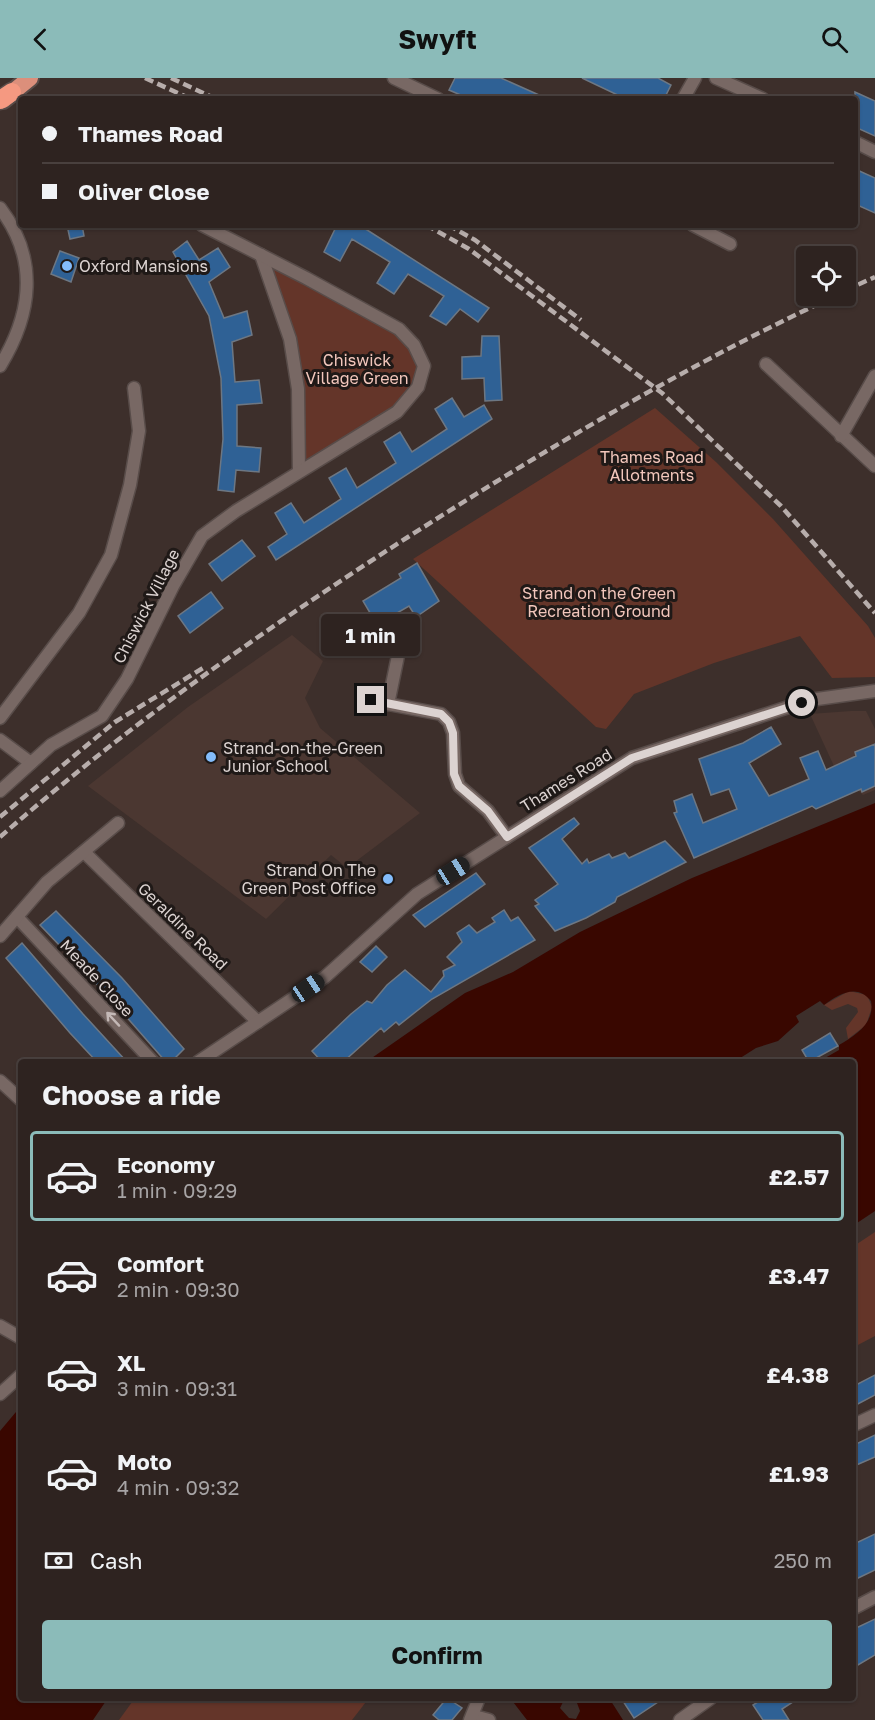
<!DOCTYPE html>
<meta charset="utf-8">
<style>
body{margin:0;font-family:"Golos Text",sans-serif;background:#3a2f2d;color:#f1f3f6;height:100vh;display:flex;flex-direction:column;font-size:22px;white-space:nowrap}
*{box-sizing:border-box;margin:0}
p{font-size:20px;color:#a7a4a5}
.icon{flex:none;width:33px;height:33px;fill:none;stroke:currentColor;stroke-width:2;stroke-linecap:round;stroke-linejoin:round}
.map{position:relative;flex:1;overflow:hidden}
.sheet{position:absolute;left:18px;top:981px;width:838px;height:642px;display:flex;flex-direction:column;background:#2e2320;border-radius:6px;box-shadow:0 2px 4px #0004,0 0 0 2px #49403e}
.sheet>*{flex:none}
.hud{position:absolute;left:18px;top:18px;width:840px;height:132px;border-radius:6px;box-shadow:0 2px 4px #0004,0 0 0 2px #49403e;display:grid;align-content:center;height:132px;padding:0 24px;background:#2e2320}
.fabs{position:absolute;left:796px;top:168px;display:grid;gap:12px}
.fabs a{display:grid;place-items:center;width:60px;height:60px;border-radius:6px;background:#2e2320;box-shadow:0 2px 4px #0004,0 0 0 2px #49403e;font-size:30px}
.end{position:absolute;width:27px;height:27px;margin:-14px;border:8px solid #dcd3d1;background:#111;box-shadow:0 0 0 3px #111}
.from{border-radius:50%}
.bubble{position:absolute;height:42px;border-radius:6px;background:#2e2320;box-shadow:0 2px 4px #0004,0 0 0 2px #49403e;font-size:20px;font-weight:700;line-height:42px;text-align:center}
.car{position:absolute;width:18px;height:36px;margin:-18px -9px;border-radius:8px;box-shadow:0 0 4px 2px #0007;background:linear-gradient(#222 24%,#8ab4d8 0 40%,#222 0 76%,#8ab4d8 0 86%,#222 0)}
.hud b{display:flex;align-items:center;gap:21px;height:57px;font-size:22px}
.hud b+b{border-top:2px solid #49403e}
.hud i{width:15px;height:15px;background:#f1f3f6}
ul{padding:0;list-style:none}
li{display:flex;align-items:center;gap:18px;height:90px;margin:0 12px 9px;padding:0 12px;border:3px solid transparent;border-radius:6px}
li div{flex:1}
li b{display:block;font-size:22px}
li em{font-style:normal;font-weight:700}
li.on{border-color:#8bbbb9}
li>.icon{width:54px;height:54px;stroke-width:1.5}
h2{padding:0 24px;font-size:27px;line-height:72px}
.pay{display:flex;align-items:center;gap:15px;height:66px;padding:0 24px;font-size:22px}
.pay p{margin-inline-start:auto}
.button{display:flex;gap:12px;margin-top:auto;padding:12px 24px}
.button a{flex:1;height:69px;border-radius:6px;background:#8bbbb9;color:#111;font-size:24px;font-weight:700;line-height:69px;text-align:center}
header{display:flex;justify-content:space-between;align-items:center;height:78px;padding:0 24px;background:#8bbbb9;color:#111;font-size:27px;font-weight:700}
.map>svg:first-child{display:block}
</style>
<header><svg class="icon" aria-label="back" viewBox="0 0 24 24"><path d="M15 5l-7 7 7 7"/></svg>Swyft<svg class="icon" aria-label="search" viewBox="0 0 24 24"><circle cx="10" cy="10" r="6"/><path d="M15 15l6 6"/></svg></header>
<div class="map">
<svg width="875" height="1642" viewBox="0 0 875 1642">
<rect width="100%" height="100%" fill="#3d2f2b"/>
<g fill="#4b3731">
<polygon points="292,557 323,583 305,620 320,650 420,735 347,790 331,777 266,841 88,708 188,629"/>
<polygon points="851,633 866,633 875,651 875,712 863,717 858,712 846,683 834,688 810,636"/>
</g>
<g fill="#643529">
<path d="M269,183L414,264L430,287L398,336L301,395C297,319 299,254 269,183Z"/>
<polygon points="655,330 716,384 773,441 868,548 875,560 875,599 832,600 800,558 714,585 634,616 606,651 596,649 413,481"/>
<polygon points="849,913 867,917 872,929 866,947 848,961 846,950 858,934 857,930 848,926 832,932 824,927"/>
<polygon points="875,1154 875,1258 854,1269 854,1168"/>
<polygon points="135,1620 369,1620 352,1642 119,1642"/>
</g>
<g fill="#390700" fill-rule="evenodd">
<path d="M875,725V1133L854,1147V984H818L839,972V967C856,957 875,945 871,923C857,905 839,916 824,927L820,923L796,938L799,944L778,963L756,970L734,984H366L465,915L513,894L580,854L692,800Z"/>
<polygon points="21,1328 21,1620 108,1620 93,1642 0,1642 0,1353"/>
<path d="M510,1620H609L623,1642H527ZM570,1622L577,1625L580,1633L576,1641L569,1640L560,1630L563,1624Z"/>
</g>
<g fill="#2f6195" stroke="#6d7783" stroke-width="1.5">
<polygon points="455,0 501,0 548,21 470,21 449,12"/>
<polygon points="582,0 658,0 671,7 664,21 626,21"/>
<polygon points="855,14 875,23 875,58 855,49"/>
<polygon points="855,91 875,100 875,135 855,126"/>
<polygon points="67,147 82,147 84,158 70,161"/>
<polygon points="337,147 358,147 364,150 489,230 478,244 460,231 446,247 430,238 444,218 408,196 394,216 377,205 390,184 352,161 340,183 324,174"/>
<polygon points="187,163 199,182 218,170 230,189 209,204 224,240 247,233 252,257 232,264 235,304 259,302 262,325 237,327 237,368 261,370 259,394 236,392 234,414 218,412 223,361 221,300 209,238 173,174"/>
<polygon points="60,173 79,180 71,204 51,196"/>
<polygon points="482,258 499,258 502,322 485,323 484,300 462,301 462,279 481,278"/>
<polygon points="452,320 464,339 484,327 492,341 276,482 268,469 287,456 275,435 291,425 304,445 341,421 329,400 346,390 357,410 396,385 384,364 400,354 412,374 447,351 435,331"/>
<polygon points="242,462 255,478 222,503 209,486"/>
<polygon points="417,485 439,523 416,539 409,528 385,542 381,535 373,540 363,523 401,500 399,496"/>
<polygon points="211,514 223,530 190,555 178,538"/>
<polygon points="771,649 781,666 749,685 769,718 809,701 800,680 818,673 826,692 856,678 855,674 875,666 875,708 862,714 861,711 816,731 812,728 694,780 674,735 677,734 674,723 692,716 703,745 737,731 729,711 711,717 699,681 743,665"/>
<polygon points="574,740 579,746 562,761 582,786 587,781 589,785 609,776 612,780 625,775 629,780 665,763 686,784 617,819 615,824 586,840 555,853 535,828 539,826 535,822 558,806 529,770"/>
<polygon points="476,795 485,806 425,849 413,837"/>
<polygon points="504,832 511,843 518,839 535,862 432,921 399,947 396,944 384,954 381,950 343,984 322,984 312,973 351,936 367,923 372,925 387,907 405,892 431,914 444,898 443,893 455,887 447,879 462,864 457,855 469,847 477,855 495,844 492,840"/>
<polygon points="56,833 122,900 184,971 171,984 166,984 109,919 40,847"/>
<polygon points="22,865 83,936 127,984 97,984 70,955 6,880"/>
<polygon points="376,868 387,879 372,894 360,884"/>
<polygon points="830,955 838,968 809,984 802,972"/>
<polygon points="875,1297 875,1317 854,1328 854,1308"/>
<polygon points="875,1357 875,1379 854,1388 854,1367"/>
<polygon points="875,1456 875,1492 854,1502 854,1466"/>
<polygon points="875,1541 875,1577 858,1587 854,1579 854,1551"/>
<polygon points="447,1620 462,1630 452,1642 439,1642 433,1637"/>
<polygon points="621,1620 664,1620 634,1640"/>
<polygon points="764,1620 799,1620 782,1631 789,1642 763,1642 753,1627"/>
</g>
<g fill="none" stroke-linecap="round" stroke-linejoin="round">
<g stroke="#584c49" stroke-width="15">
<g id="minor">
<polyline points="394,0 438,21"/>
<polyline points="716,0 763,21"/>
<polyline points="683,21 695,0"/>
<polyline points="855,64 875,74"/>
<path d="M0,130C39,181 32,236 0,288"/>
<polyline points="693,147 730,166"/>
<polyline points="261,177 290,261 298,311 299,393"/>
<polyline points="766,286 875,388"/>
<polyline points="841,358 875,298"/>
<polyline points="400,568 388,626 441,636 449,644 453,655 455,696 459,708 488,733 507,759"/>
<polyline points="371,622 388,626"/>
<polyline points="0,640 79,535 111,477 130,407 139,353 134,310"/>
<polyline points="0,662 31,685"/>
<polyline points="0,713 51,667 102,638 127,601 173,508 202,458 236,433 397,334 418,309 424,288 414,267 399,251 306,200 202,147"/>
<polyline points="85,775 258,944"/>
<polyline points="17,839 153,984"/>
<polyline points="0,858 47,804 118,745"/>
<polyline points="198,984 325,899 417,816 632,680 810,622 875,613"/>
<polyline points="0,1003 21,1022"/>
<polyline points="0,1248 21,1260"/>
<polyline points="0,1316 21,1297"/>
<polyline points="854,1347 875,1337"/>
<polyline points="854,1530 875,1519"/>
<polyline points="474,1638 489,1642"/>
<polyline points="470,1642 479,1620"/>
<polyline points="680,1642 711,1620"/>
</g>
</g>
<g stroke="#584c49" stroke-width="20">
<polyline id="trunk" points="3,22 30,0"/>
</g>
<g stroke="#584c49" stroke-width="21">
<polyline id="motorway" points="0,22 12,14"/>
</g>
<use href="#minor" stroke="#786864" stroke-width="12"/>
<use href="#trunk" stroke="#dc8f7b" stroke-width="16"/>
<use href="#motorway" stroke="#f59981" stroke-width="18"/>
<g stroke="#b7adab" stroke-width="4.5" stroke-dasharray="9 4.5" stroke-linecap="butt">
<polyline points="145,0 191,21"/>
<polyline points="171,0 216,21"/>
<polyline points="426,147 469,171 662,315 781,428 875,535"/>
<polyline points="448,147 475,162 581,242"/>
<polyline points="846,212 875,199"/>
<polyline points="0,739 115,644 203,590"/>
<path d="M0,759C127,648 266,550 408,459C546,371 687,287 835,218"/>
</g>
</g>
<defs><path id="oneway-shaft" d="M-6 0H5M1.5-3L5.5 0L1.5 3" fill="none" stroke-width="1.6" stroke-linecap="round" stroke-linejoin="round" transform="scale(1.5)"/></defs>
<use stroke="#c3b8b6" href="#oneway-shaft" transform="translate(113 941) rotate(-133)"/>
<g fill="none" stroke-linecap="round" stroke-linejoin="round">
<polyline stroke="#dcd3d1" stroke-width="8" points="371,622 441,636 449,644 453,655 454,696 459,708 488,733 507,759 632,680 802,625"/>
</g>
<g fill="#83bcfb" stroke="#1f1917" stroke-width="2">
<circle cx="67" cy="188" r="6"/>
<circle cx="211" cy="679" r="6"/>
<circle cx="388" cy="801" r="6"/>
</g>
<g text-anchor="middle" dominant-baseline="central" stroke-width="6" stroke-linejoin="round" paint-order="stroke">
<g font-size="16" fill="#dcd3d1" stroke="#1f1917" text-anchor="start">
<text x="79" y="188">Oxford Mansions</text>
<text x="223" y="670">Strand-on-the-Green<tspan x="223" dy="18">Junior School</tspan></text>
<text x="376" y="792" text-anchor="end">Strand On The<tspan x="376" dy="18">Green Post Office</tspan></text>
</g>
<g font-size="16" fill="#f3c7bc" stroke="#1f1917">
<text x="357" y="282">Chiswick<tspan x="357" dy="18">Village Green</tspan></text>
<text x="652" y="379">Thames Road<tspan x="652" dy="18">Allotments</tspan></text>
<text x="599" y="515">Strand on the Green<tspan x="599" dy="18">Recreation Ground</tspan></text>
</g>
<g font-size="16" fill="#dcd3d1" stroke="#1f1917">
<text transform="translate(146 528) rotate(-63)">Chiswick Village</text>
<text transform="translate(566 702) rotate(-32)">Thames Road</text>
<text transform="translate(183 848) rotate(44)">Geraldine Road</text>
<text transform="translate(97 900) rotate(47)">Meade Close</text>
</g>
</g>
</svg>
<div class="fabs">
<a><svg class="icon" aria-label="locate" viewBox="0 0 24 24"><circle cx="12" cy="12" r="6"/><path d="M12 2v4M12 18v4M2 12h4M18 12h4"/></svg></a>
</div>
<i class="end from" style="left:802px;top:625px"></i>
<i class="end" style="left:371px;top:622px"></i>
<div class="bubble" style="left:321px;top:536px;width:99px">1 min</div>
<i class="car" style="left:453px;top:793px;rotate:58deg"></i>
<i class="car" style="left:308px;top:910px;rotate:56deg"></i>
<div class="hud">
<b><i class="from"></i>Thames Road</b>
<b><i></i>Oliver Close</b>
</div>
<section class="sheet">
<h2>Choose a ride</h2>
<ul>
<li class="on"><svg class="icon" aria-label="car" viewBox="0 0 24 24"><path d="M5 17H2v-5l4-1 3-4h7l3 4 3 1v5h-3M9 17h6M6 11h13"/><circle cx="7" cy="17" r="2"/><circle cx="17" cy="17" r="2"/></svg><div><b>Economy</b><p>1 min · 09:29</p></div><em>£2.57</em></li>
<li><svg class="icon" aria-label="car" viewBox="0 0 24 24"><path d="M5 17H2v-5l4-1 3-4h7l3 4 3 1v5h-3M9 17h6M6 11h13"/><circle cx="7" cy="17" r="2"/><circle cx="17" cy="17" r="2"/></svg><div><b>Comfort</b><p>2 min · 09:30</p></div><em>£3.47</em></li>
<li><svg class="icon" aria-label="car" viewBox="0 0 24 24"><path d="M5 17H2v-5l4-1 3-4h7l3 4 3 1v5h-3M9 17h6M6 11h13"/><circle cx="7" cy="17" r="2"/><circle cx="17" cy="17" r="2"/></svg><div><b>XL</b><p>3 min · 09:31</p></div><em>£4.38</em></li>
<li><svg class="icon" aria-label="car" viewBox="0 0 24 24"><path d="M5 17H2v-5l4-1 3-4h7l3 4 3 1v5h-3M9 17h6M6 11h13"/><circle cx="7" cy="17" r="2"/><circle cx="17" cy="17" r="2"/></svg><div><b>Moto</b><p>4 min · 09:32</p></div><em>£1.93</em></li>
</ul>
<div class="pay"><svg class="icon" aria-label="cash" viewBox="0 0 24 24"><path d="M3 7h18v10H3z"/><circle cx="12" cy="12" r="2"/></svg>Cash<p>250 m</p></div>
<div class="button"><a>Confirm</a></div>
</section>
</div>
